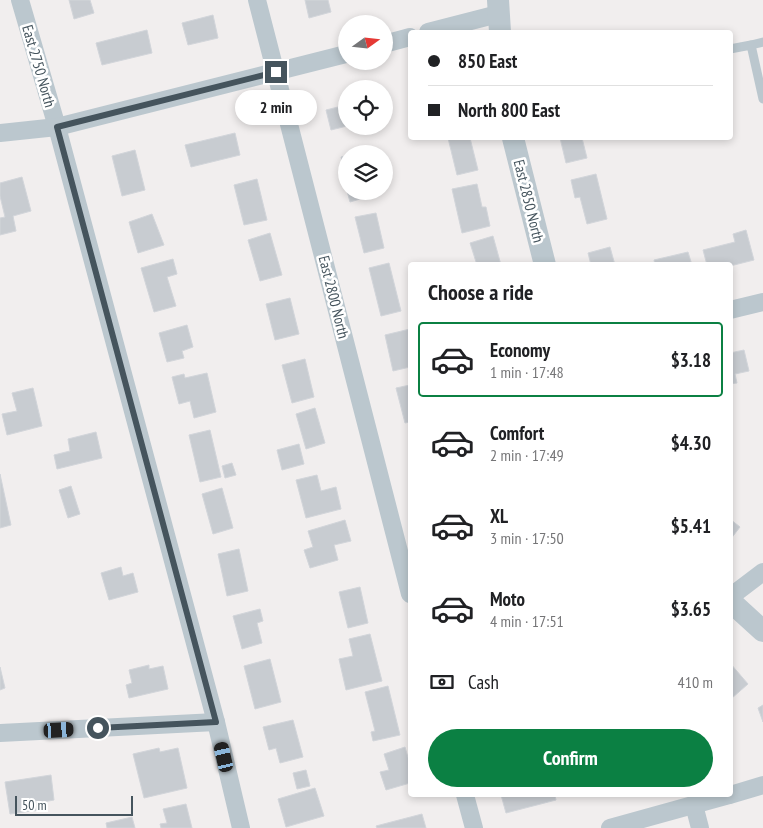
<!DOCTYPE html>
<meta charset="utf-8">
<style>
body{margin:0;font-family:"PT Sans Narrow",sans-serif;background:#f2f2f2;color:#202124;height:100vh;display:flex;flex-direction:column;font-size:19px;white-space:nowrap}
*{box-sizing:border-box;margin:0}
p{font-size:16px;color:#757577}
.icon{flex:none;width:28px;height:28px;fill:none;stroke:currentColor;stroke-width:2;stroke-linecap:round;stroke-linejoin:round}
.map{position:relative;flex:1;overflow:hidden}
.details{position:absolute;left:408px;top:262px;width:325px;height:535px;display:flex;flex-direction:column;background:#fff;border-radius:5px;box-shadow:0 2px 8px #0003}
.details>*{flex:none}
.banner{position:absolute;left:408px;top:30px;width:325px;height:110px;border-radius:5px;box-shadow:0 2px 8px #0003;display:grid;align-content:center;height:110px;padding:0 20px;background:#fff}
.needle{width:32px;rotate:75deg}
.buttons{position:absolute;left:338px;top:15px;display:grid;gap:10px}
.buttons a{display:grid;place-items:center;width:55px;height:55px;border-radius:50%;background:#fff;box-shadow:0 2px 8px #0003;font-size:25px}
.scale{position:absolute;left:15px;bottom:12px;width:118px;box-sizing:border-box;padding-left:5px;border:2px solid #45545d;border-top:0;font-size:14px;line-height:18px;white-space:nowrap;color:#45545d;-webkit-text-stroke:4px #fff;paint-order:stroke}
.end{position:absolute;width:22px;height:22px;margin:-11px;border:6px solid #45545d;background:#fff;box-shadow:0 0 0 2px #fff}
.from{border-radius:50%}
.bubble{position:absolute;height:35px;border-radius:18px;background:#fff;box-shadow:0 2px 8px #0003;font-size:16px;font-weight:800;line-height:35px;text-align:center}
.car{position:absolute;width:15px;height:30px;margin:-15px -8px;border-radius:6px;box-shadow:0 0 4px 1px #0007;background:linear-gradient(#222 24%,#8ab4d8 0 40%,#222 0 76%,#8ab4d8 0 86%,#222 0)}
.banner b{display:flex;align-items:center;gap:18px;height:48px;font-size:19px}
.banner b+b{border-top:1px solid #e0e0e0}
.banner i{width:12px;height:12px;background:#202124}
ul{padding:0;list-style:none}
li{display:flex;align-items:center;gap:15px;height:75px;margin:0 10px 8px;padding:0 10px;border:2px solid transparent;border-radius:5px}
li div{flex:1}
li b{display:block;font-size:19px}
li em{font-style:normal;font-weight:800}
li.on{border-color:#0b8043}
li>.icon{width:45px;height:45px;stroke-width:1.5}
h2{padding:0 20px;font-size:22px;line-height:60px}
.pay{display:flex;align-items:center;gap:12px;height:55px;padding:0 20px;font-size:19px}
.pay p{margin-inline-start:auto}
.action{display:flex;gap:10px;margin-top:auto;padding:10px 20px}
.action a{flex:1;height:58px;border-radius:30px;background:#0b8043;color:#fff;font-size:20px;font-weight:800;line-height:58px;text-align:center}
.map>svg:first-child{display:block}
</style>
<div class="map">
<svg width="763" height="828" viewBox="0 0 763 828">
<rect width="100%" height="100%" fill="#f1eeee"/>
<g fill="#c8ccd1" stroke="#d2d5da">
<polygon points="69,0 90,0 94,13 74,19"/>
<polygon points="305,0 328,0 331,12 309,18"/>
<polygon points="213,15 218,38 188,45 182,23"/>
<polygon points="147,30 152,53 102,65 96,43"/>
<polygon points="346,105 347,126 331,130 326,110"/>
<polygon points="235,133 240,155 191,167 185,145"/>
<polygon points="448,138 470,138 478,170 457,175"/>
<polygon points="560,138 582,138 587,158 566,163"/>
<polygon points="135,150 145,190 122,196 112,156"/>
<polygon points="346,156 346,174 341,157"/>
<polygon points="596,174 607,219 587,224 580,197 575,198 571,180"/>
<polygon points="22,177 31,211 13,216 16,231 0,235 0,218 5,217 0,196 0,183"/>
<polygon points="257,179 267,220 244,225 234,185"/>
<polygon points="477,184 482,207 486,207 490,226 462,233 452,189"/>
<polygon points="347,191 376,191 377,194 350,202"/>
<polygon points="376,213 384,248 364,253 355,217"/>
<polygon points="152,214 164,245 138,253 129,222"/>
<polygon points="746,230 754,260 730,266 707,265 703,250 735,242 733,234"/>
<polygon points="270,233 282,275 260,281 248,240"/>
<polygon points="493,236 501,265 477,265 470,243"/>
<polygon points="610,247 615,265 591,265 588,253"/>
<polygon points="688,252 692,265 655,265 654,260"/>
<polygon points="173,259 177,274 167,277 176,306 154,312 141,268"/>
<polygon points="389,263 401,311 381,316 369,268"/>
<polygon points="290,298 299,334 275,340 266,304"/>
<polygon points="187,325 193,347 182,351 184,358 167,362 159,333"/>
<polygon points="410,329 410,367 393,371 385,335"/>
<polygon points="744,350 749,371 735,374 737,383 730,384 730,353"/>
<polygon points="305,359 314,397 292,403 282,365"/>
<polygon points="207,373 216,412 194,418 190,401 179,404 172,377 184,374 185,378"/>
<polygon points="410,385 410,422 405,423 396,388"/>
<polygon points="33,388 42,426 7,435 2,414 17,411 12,393"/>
<polygon points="315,408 325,443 306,449 296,414"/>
<polygon points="210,430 221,477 200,482 189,435"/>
<polygon points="96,432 102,458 57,469 54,455 70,451 68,439"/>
<polygon points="299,444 304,464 282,470 277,450"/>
<polygon points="232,463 236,475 225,478 222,466"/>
<polygon points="0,474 11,525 0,528"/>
<polygon points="317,475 321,491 336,487 341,509 306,518 296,480"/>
<polygon points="71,486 80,514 68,518 59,490"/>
<polygon points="222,488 233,528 213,534 202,494"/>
<polygon points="730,519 740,527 730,540"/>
<polygon points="345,520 351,541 334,545 338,560 310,568 304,550 313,547 308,531"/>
<polygon points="239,549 248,591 227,596 218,554"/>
<polygon points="121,567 123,576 133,573 138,592 109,600 101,573"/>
<polygon points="360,587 368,623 348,628 339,592"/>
<polygon points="260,609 263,621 257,623 262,643 242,649 233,616"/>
<polygon points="370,634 382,681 346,690 339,659 353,656 349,639"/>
<polygon points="270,659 281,702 255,709 244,666"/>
<polygon points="730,663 748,684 732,698 730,695"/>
<polygon points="149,665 149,669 163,666 168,689 129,698 126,685 132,683 129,670"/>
<polygon points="0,667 5,688 0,690"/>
<polygon points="388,686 400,735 373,741 371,732 375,731 365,692"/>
<polygon points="763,705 763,722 758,708"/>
<polygon points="293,720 303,757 280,763 276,748 269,750 263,727"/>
<polygon points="405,747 410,764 410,783 386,790 380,772 389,770 384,754"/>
<polygon points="159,748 160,752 178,748 187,788 144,798 133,754"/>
<polygon points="306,770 310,786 297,789 293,773"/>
<polygon points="51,775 54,800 38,803 39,810 10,814 5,782"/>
<polygon points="315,788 324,816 286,827 278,799"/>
<polygon points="501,795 555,795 556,800 506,813"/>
<polygon points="186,804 192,828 161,828 160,824 167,823 163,809"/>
<polygon points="422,814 426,828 377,828 376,826"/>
<polygon points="132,817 135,828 107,828 106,823"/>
</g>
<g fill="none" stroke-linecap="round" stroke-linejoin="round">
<g stroke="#bbc7ce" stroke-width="9">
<polyline points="751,45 763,42"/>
<polyline points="730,49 751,45 763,99"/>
</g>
<g stroke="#bbc7ce" stroke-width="18">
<polyline points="20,0 57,127 216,722 241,828"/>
<polyline points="257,0 410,594"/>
<polyline points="428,32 498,14"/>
<polyline points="384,44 410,37"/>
<polyline points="0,133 57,127 346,54"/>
<polyline points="730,310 763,302"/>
<polyline points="730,597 763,572"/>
<polyline points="0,733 216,722"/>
<polyline points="465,795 474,828"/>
<polyline points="730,795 763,785"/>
<polyline points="694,805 700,828"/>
<polyline points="610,828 729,795"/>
</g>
<g stroke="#bbc7ce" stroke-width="22">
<polyline points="498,0 500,32"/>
<polyline points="513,138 545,265"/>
<polyline points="730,601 763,631"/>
</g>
</g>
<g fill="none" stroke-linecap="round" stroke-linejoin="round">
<polyline stroke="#45545d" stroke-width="6" points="98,728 216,722 57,127 276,72"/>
</g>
<g text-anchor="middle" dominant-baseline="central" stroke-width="5" stroke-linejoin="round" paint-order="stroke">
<g font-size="15" fill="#45545d" stroke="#fff">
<text transform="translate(39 66) rotate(74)">East 2750 North</text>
<text transform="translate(529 201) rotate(76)">East 2850 North</text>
<text transform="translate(334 297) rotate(76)">East 2800 North</text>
</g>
</g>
</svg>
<div class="buttons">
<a><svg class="needle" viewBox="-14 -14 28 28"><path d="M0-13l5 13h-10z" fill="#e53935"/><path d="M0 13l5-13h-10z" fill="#757577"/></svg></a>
<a><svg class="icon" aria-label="locate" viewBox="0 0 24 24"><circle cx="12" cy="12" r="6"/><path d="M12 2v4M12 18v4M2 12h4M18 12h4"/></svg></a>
<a><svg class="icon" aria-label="layers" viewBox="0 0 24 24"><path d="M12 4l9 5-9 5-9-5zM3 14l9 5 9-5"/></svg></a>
</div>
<div class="scale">50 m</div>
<i class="end from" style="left:98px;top:728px"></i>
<i class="end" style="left:276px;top:72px"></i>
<div class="bubble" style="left:235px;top:90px;width:82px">2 min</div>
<i class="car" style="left:59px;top:730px;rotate:87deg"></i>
<i class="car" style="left:224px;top:757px;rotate:347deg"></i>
<div class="banner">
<b><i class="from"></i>850 East</b>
<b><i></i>North 800 East</b>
</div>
<section class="details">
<h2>Choose a ride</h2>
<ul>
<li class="on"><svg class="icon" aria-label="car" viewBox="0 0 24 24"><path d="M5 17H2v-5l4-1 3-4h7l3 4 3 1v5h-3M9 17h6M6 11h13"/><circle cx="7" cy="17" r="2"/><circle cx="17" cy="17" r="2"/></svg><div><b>Economy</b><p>1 min · 17:48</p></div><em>$3.18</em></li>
<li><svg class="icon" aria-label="car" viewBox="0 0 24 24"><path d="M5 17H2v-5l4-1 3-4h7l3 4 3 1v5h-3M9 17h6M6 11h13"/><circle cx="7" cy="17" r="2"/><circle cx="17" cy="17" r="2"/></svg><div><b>Comfort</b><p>2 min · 17:49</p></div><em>$4.30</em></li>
<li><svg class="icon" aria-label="car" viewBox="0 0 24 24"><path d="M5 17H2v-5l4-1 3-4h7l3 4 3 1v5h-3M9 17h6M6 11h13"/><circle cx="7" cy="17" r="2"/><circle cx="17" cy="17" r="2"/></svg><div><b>XL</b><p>3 min · 17:50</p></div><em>$5.41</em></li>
<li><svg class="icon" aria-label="car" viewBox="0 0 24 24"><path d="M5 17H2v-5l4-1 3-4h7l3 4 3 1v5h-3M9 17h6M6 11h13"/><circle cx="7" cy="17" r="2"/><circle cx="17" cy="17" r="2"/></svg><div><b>Moto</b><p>4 min · 17:51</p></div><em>$3.65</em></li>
</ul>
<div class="pay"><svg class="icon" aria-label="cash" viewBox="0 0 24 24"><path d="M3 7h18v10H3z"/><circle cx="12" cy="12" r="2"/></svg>Cash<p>410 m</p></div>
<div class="action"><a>Confirm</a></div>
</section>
</div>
